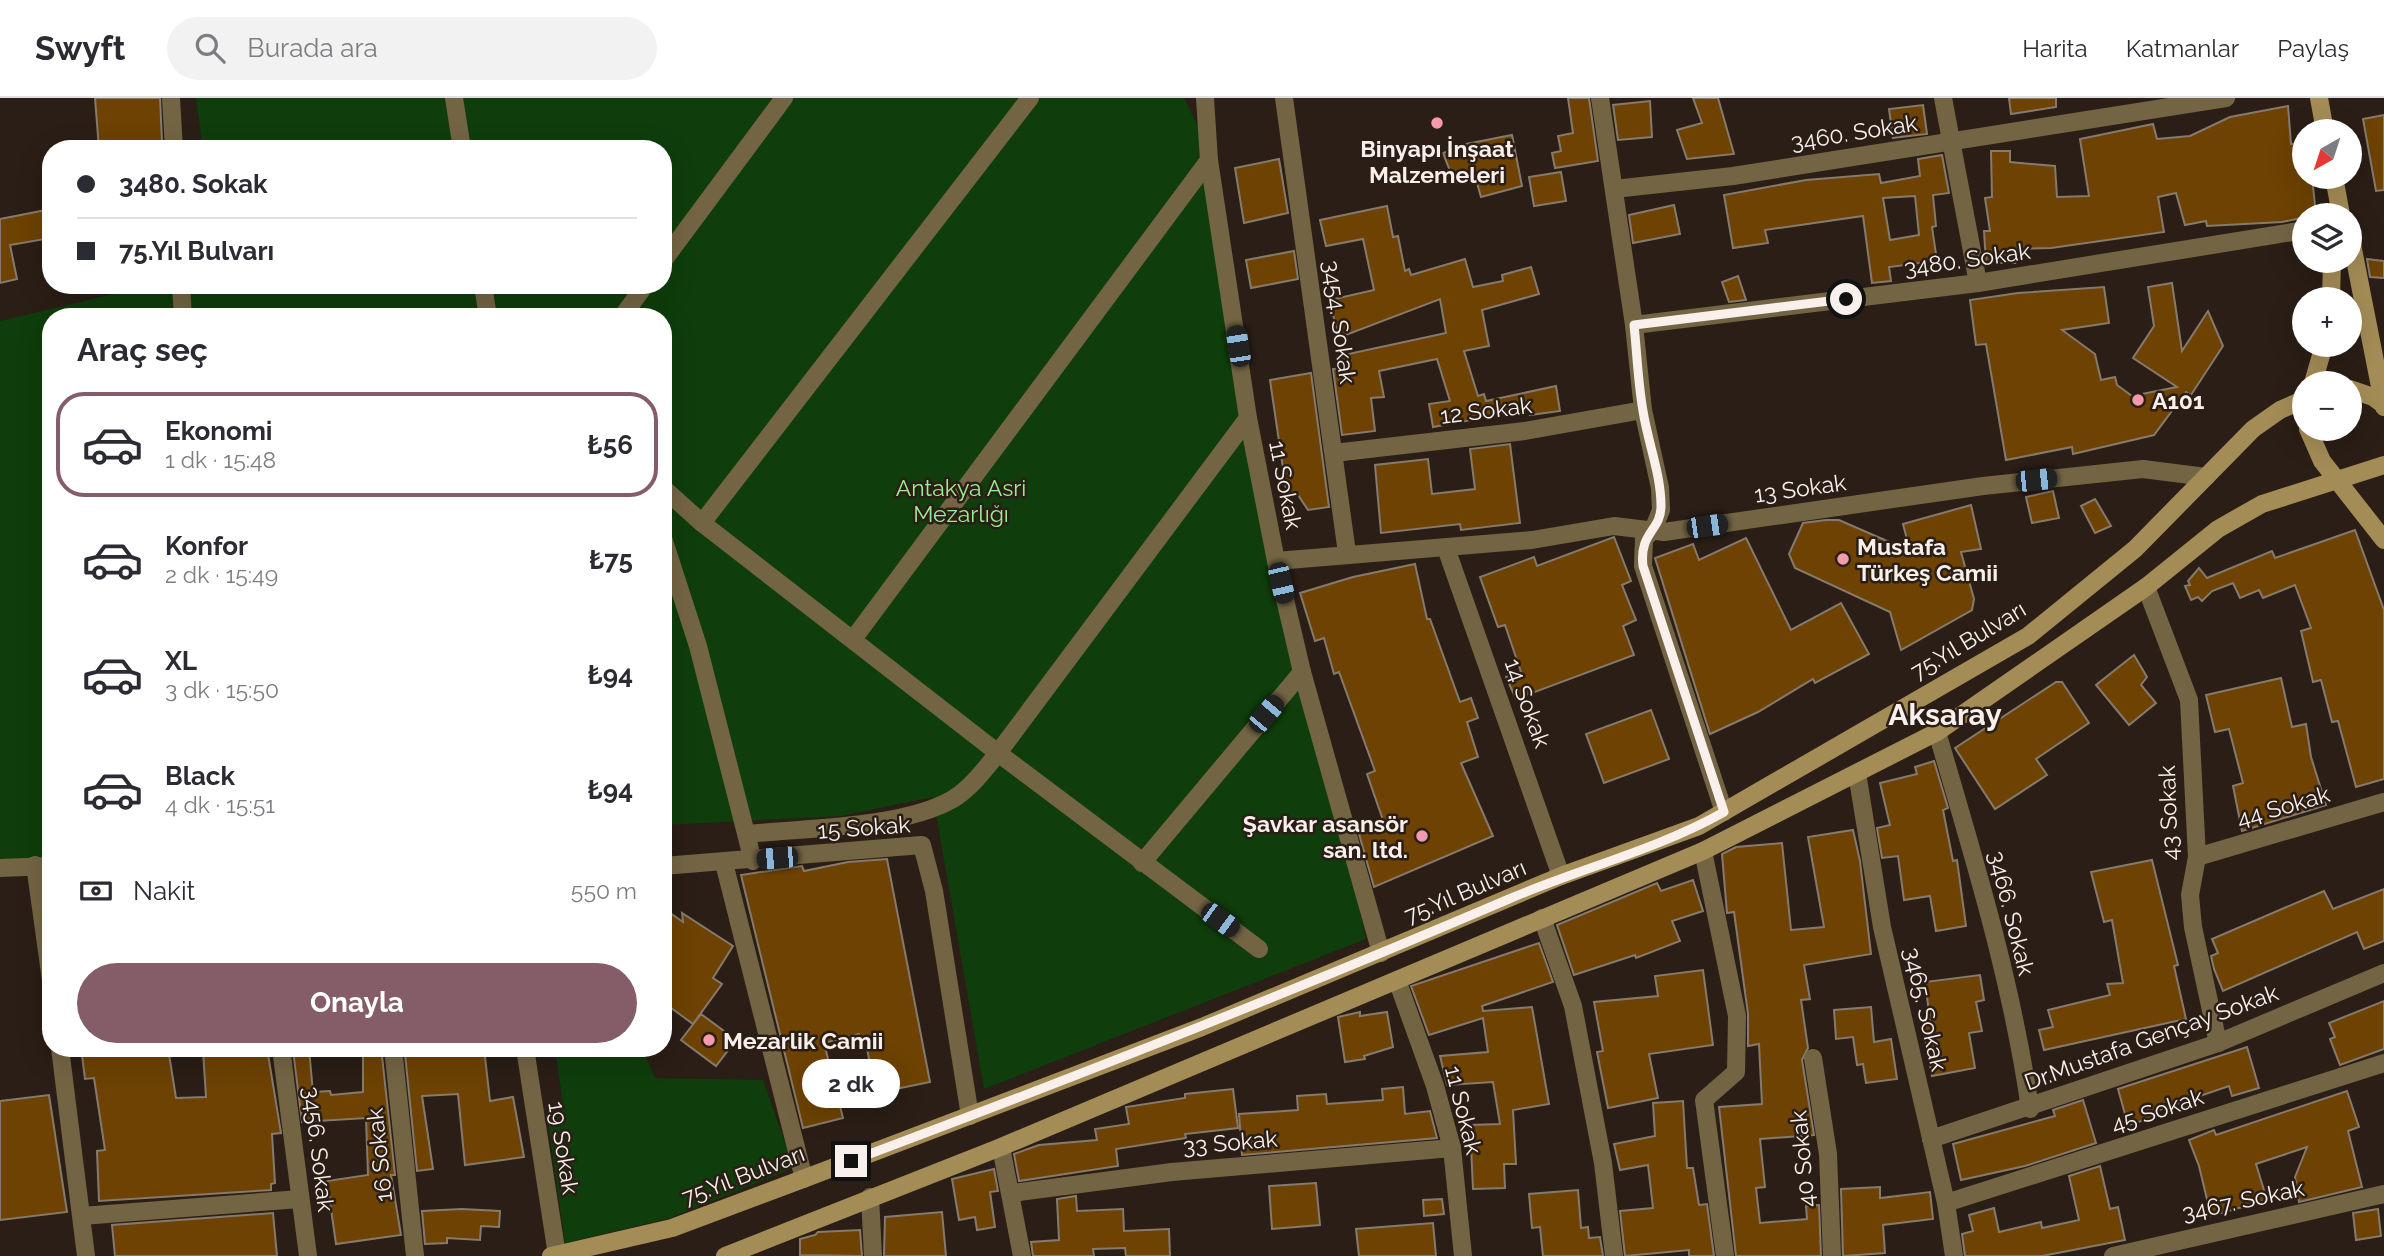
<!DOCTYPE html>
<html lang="tr">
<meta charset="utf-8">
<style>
body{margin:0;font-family:Raleway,sans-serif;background:#f2f2f3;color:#2b2b33;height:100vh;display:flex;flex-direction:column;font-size:26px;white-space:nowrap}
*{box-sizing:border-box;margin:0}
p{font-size:23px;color:#7c7c81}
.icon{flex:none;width:38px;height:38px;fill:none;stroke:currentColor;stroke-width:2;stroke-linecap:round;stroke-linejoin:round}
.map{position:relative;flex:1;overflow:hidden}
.details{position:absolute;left:42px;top:210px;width:630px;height:749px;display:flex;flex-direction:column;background:#fff;border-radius:28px;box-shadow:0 7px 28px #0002}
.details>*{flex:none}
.hud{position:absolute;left:42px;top:42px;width:630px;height:154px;border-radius:28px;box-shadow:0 7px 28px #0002;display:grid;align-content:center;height:154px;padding:0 35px;background:#fff}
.needle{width:46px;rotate:219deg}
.fabs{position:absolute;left:2292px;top:21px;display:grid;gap:14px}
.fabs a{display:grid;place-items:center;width:70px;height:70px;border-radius:50%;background:#fff;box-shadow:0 7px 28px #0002;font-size:35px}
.end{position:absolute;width:32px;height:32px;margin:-16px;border:9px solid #f9f0eb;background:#111;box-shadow:0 0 0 4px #111}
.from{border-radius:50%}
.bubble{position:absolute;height:49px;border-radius:24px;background:#fff;box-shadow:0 7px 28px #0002;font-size:23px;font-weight:700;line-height:49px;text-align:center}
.car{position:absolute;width:21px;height:42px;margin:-21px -10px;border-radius:9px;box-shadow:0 0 5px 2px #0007;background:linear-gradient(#222 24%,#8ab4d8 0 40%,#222 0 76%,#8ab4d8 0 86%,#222 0)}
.hud b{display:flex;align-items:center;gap:24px;height:66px;font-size:26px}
.hud b+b{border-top:2px solid #e1e1e2}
.hud i{width:18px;height:18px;background:#2b2b33}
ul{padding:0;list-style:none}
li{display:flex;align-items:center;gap:21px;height:105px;margin:0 14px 10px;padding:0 21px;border:4px solid transparent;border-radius:28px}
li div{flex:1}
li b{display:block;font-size:26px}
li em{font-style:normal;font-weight:700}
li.on{border-color:#855d69}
li>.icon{width:63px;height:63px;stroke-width:1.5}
h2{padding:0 35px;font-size:32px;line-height:84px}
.pay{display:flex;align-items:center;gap:18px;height:77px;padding:0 35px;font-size:26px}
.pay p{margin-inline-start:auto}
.button{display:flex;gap:14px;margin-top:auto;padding:14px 35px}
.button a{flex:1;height:80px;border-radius:42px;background:#855d69;color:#fff;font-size:28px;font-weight:700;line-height:80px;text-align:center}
header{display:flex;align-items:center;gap:42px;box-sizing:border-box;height:98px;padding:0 35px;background:#fff;border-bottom:2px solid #e1e1e2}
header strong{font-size:33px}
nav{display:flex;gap:38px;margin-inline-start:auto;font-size:24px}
.search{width:490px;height:63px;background:#f2f2f3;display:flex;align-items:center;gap:18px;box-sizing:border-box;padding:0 24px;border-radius:38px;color:#7c7c81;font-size:26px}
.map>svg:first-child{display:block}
</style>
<header>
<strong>Swyft</strong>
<div class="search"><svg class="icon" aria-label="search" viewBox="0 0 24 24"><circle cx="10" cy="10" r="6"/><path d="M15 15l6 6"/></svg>Burada ara</div>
<nav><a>Harita</a><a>Katmanlar</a><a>Paylaş</a></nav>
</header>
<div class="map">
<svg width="2384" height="1158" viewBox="0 0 2384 1158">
<rect width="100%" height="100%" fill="#2a1e16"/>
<g fill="#0f3d0b">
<polygon points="196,0 1184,0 1199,30 1242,275 1366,841 984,991 933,699 841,718 663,727 663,219 51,219 51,768 0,771 0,223 152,187 663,187 663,51 203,51"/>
<polygon points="555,950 642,950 655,980 763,982 794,1070 670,1120 565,1145 547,1017 563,1006"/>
</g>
<g fill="#6d4202" stroke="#867a6d" stroke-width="2" fill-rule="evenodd">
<polygon points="95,0 160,0 162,43 124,46 125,51 99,51"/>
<polygon points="1568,0 1589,0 1598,63 1555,70 1552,55 1561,53 1558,38 1573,35"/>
<polygon points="1693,0 1718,0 1734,56 1687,61 1677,32 1702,25"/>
<polygon points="2009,0 2056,0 2056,9 2011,16"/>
<polygon points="1650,3 1652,39 1618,42 1613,7"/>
<polygon points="1923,7 1927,36 1893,40 1889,11"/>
<polygon points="2288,8 2291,46 2305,45 2305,79 2312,79 2316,117 2282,124 2207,128 2206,123 2185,127 2176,95 2158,99 2164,134 2051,150 2013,151 2015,165 1986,165 1984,133 1990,133 1985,100 1992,99 1991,53 2010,53 2010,64 2055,68 2057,99 2089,98 2080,41 2153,26 2157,41 2190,38 2230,19"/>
<polygon points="2384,17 2384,92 2376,93 2363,21"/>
<polygon points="1512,37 1522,88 1481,99 1475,78 1455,85 1447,76 1450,73 1443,55 1466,46"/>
<path d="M1942,57L1949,95L1933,97L1936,128L1932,129L1937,163L1889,169L1891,183L1872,185L1863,118L1765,132L1768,145L1733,150L1724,97L1806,82L1879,76L1881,85L1920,78L1918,61ZM1915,98L1919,137L1890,142L1883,100Z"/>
<polygon points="1279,61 1288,115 1244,125 1235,70"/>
<polygon points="1561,74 1566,103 1534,108 1529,79"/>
<polygon points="1674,107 1680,136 1633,145 1629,117"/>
<polygon points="1387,108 1393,139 1398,138 1405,173 1409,171 1411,177 1465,161 1473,189 1503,183 1502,177 1531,169 1539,196 1482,212 1489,248 1464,253 1478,298 1484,296 1486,303 1556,288 1560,313 1530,317 1530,311 1433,329 1429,306 1450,303 1437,261 1379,273 1384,299 1371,300 1375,333 1342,337 1333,271 1341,270 1339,258 1446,235 1440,201 1338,240 1330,202 1374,192 1363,141 1326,148 1320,122"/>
<polygon points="51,111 51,140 10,147 17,181 0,185 0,121"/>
<polygon points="1294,153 1298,181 1251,190 1246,162"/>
<polygon points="2367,161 2384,163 2384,180 2370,179"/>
<polygon points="1738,178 1746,202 1729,204 1722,184"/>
<polygon points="2172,185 2182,253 2208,213 2223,248 2191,297 2186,294 2154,337 2073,356 2072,349 2006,362 1986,246 1976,247 1970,202 2018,195 2104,189 2109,225 2062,232 2095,256 2101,282 2115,279 2117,287 2132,298 2177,289 2133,260 2154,228 2148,189"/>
<polygon points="1311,275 1329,409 1308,412 1298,397 1287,398 1270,282"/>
<polygon points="1510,346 1520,425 1461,432 1460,426 1381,435 1375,367 1428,361 1432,396 1475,391 1470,351"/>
<polygon points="2053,393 2059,420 2032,425 2026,399"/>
<polygon points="2095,401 2111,428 2095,435 2081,408"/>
<polygon points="1971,407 1981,451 1961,454 1974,501 1972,512 1901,552 1890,514 1795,470 1789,456 1803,425 1826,422 1839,422 1910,453 1903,426"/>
<polygon points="2355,432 2384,512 2384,681 2356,689 2338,623 2332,624 2321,582 2313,584 2301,533 2311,530 2295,487 2263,500 2259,492 2240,500 2233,485 2212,493 2202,503 2198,499 2191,502 2185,488 2190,487 2188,483 2199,470 2207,480 2272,453 2275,460"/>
<polygon points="1614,439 1631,483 1622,487 1636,522 1623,528 1634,557 1516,601 1506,579 1521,574 1505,527 1498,529 1480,479 1534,459 1537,468"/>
<polygon points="1746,440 1791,532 1841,505 1869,556 1815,585 1813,581 1758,614 1710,636 1655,460 1693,446 1699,462"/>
<polygon points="1415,466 1427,521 1430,521 1460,604 1471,600 1478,620 1467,624 1478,659 1461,665 1493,738 1374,789 1359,736 1384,725 1367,676 1375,673 1339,574 1334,576 1324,540 1315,543 1300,495 1353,479"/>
<polygon points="2134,557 2147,579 2141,587 2156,605 2129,627 2096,587"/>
<polygon points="2281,580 2292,629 2306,626 2311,659 2326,707 2242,733 2233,688 2243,685 2229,631 2215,634 2206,597"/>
<polygon points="2056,584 2062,584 2089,625 2036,661 2047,677 1995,711 1955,650"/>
<polygon points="1651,612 1669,661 1604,685 1586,636"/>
<polygon points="1934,663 1948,710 1943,712 1953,763 1957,762 1966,828 1936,833 1930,798 1904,802 1898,758 1882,760 1877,730 1890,727 1880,685 1917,676 1915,669"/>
<polygon points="1853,732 1860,763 1871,856 1804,867 1810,901 1801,902 1808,950 1802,962 1814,1037 1760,1041 1765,1089 1756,1090 1760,1125 1807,1121 1806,1108 1819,1107 1821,1158 1736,1158 1719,1009 1762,1006 1759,946 1748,948 1748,916 1734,814 1727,815 1722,756 1736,749 1782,745 1791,832 1824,829 1808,739"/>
<polygon points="887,761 930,984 876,995 865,941 860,942 859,936 824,945 843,1020 803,1030 741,777 802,768 804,773 848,764"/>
<polygon points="2152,762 2178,867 2174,868 2186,921 2044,952 2039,932 2053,929 2048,912 2110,897 2107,886 2123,885 2112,822 2104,824 2091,774"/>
<polygon points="1693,782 1703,813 1672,823 1680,843 1636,860 1635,857 1574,877 1557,827 1657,785 1661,793"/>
<polygon points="2384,791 2384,843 2364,851 2357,834 2223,893 2214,871 2211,858 2218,855 2212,841 2324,793 2333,811"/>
<polygon points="663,810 683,824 682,815 733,848 713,880 722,886 693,926 663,904"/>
<polygon points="1539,845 1553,884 1482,908 1483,913 1532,909 1549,1006 1513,1012 1516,1066 1504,1066 1505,1090 1473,1091 1470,1027 1500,1026 1493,984 1447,987 1440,958 1488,954 1483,920 1429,937 1411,888"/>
<polygon points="1703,872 1713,947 1649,956 1658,1000 1608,1010 1597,954 1603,953 1594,904 1658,898 1655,878"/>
<polygon points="1980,877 1984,902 1976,904 1982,933 1969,935 1975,970 1932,978 1922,924 1930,922 1925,884"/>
<polygon points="2384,903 2384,951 2340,967 2330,941 2335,939 2329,925"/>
<polygon points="1871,909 1874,944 1891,941 1897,981 1866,985 1863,966 1857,967 1853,939 1836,941 1834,912"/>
<polygon points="1360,914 1360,918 1387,914 1393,949 1364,958 1365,961 1345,964 1338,919"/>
<polygon points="701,916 736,942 716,968 681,942"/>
<polygon points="2247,949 2259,990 2232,998 2229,988 2153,1014 2155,1019 2128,1027 2118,991"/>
<polygon points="81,950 168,950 176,1000 206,999 203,953 267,950 281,1035 272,1036 275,1085 271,1086 271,1092 99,1103 97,1053 105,1052 94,980 85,981"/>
<polygon points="464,950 484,950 490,1003 513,999 524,1059 465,1067 458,996 422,998 433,1071 417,1073 405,956 465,955"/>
<polygon points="309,951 313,994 330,993 331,997 363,994 363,954 379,954 379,958 382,958 395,1077 391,1077 401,1137 336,1146 327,1083 368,1077 366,1020 302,1024 293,952"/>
<polygon points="1403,989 1405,1016 1430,1013 1437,1040 1242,1057 1239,1016 1298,1012 1297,998 1326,996 1327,1006 1383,1002 1382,991"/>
<polygon points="1233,991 1238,1030 1185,1036 1186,1040 1116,1051 1118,1068 1019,1083 1014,1056 1039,1047 1097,1042 1095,1031 1129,1026 1126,1009 1185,1000 1185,996"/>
<polygon points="2347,993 2359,1029 2348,1033 2362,1089 2299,1104 2295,1079 2307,1049 2256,1066 2267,1102 2211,1118 2199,1068 2189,1042 2214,1032 2216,1037"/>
<polygon points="49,997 67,1114 0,1122 0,1003"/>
<polygon points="2083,1002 2096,1045 2025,1068 1961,1082 1953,1046 2055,1018 2053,1012"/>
<polygon points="1683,1003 1687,1070 1693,1070 1699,1107 1707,1106 1714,1158 1689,1158 1689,1152 1625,1158 1620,1113 1653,1110 1648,1067 1620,1072 1614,1046 1655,1038 1653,1005"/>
<polygon points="2100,1068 2110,1111 2118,1109 2125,1142 2042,1158 1965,1158 1962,1136 1973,1133 1969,1117 1994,1110 1999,1134 2041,1124 2042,1130 2079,1122 2069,1078"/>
<polygon points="994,1071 998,1093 990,1094 995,1129 977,1132 975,1119 959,1122 952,1081"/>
<polygon points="1316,1085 1320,1127 1272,1131 1269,1088"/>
<polygon points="1880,1089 1880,1100 1930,1094 1933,1121 1883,1127 1885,1155 1843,1158 1841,1091"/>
<polygon points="1578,1092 1581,1130 1588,1129 1589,1140 1600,1139 1603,1158 1543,1158 1540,1129 1532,1130 1529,1096"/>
<polygon points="1076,1098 1077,1113 1123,1111 1124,1133 1169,1131 1170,1158 1126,1158 1125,1150 1093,1151 1094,1158 1033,1158 1031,1144 1059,1142 1057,1101"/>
<polygon points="1442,1101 1444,1116 1424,1118 1423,1102"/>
<polygon points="462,1111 500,1113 499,1129 481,1128 480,1142 447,1140 447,1145 425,1146 422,1113"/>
<polygon points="2378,1111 2381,1138 2356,1142 2353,1115"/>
<polygon points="942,1114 946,1158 884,1158 885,1119"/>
<polygon points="273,1115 277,1158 115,1158 112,1127"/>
<polygon points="1433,1125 1436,1158 1359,1158 1356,1131"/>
<polygon points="860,1132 862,1158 800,1157 800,1141 815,1137 818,1134"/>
</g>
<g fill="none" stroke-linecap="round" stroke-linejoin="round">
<g stroke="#736544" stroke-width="18">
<polyline points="171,0 174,51"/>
<polyline points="454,0 462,51"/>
<polyline points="1205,0 1209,62 1248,320 1276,463 1302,574 1381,855"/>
<polyline points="1284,0 1347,455"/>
<polyline points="1600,0 1634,227 1643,312 1660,390 1661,412 1653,432 1644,441 1643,468 1724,714"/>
<polyline points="1943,0 1978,185"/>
<polyline points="1614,91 1733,78 2226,0"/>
<polyline points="663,163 784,0"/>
<polyline points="181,187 183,219"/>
<polyline points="483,187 488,219"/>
<polyline points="622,219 645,187"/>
<polyline points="1634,227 1978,185 2305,132"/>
<polyline points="1334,355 1525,333 1643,312"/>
<polyline points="663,390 702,425 998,655 1259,851"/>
<polyline points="702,425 1030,0"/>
<polyline points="663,440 698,548 753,763"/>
<polyline points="1446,450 1561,778"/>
<polyline points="1276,463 1532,442 1614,428 1664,434 1983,388 2143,371 2206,379"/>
<polyline points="2146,489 2189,602 2197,759 2190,797 2193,829 2218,945"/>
<polyline points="854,540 1209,62"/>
<path d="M1937,634C1973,757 2012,883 2030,1011"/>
<polyline points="1857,675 1882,829 1946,1105 1954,1158"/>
<path d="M748,736C806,730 903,730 953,701C971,690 985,671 998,655L1248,320"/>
<polyline points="1703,753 1737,918 1736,974 1704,1002 1725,1158"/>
<polyline points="2197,759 2384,704"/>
<polyline points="724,765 804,1081"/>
<polyline points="1142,765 1302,574"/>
<polyline points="35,767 51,882"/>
<polyline points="663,768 922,747 934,793 970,1018"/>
<polyline points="0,770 51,768"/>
<polyline points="1542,820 1573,908 1603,1065 1614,1158"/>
<polyline points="1397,882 1435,988 1452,1050 1463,1158"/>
<polyline points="60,950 86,1158"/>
<polyline points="281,950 308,1158"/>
<polyline points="393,950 415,1158"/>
<polyline points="525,950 557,1157"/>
<polyline points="1813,960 1828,1056 1832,1158"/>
<polyline points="1931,1041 2218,945 2384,875"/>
<polyline points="1001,1049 1022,1158"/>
<polyline points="1012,1095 1172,1074 1452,1050"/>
<polyline points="870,1099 873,1158"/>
<polyline points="1946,1105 2384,965"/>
<polyline points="82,1118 300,1101"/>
<polyline points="2113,1158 2384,1096"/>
</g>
<g stroke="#a38c56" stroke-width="18">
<polyline points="2319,0 2325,33"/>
<polyline points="2334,79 2341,117"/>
<polyline points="2350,136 2384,309"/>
<polyline points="2331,201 2332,163"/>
<polyline points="2313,285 2324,247"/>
<polyline points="2350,291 2373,299 2384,307"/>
<polyline points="2308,331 2322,363 2384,442"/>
<polyline points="551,1158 672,1130 803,1081 1202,929 1561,778 1699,728 2028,538 2135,451 2253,331 2280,312 2305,301"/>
<polyline points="725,1158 1001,1049 1703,753 1937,634 2146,489 2218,431 2262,406 2384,367"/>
</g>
</g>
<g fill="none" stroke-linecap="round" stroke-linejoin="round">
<path stroke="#f9f0eb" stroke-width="9" d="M851,1063C1073,980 1292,894 1509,801C1579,771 1659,751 1724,714L1643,468C1639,434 1661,433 1661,408C1661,376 1648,345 1643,313C1638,285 1637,255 1634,227L1846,201"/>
</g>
<g fill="#f39aac" stroke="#2a1e16" stroke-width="2.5">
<circle cx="1437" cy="25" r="7"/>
<circle cx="2138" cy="302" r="7"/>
<circle cx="1843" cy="461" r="7"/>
<circle cx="1422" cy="738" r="7"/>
<circle cx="709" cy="942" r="7"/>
</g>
<g text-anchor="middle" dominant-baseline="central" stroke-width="5" stroke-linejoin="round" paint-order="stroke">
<g font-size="23" fill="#f9f0eb" stroke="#2a1e16">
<text transform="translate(1854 34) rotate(-9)">3460. Sokak</text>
<text transform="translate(1967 161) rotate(-8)">3480. Sokak</text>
<text transform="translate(1340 224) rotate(82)">3454. Sokak</text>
<text transform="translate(1486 312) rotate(-7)">12 Sokak</text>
<text transform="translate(1286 387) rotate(79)">11 Sokak</text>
<text transform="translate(1800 390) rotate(-8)">13 Sokak</text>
<text transform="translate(1968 542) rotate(-31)">75.Yıl Bulvarı</text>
<text transform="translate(1528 605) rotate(70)">14 Sokak</text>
<text transform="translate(2283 708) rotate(-16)">44 Sokak</text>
<text transform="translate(2168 715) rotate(-92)">43 Sokak</text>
<text transform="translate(864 729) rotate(-4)">15 Sokak</text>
<text transform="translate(1465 793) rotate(-23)">75.Yıl Bulvarı</text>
<text transform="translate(2012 815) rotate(76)">3466. Sokak</text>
<text transform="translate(1926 911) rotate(77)">3465. Sokak</text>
<text transform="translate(2151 939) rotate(-20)">Dr.Mustafa Gençay Sokak</text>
<text transform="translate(1464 1012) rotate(76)">11 Sokak</text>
<text transform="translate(2157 1012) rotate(-18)">45 Sokak</text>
<text transform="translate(1230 1044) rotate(-5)">33 Sokak</text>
<text transform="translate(564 1050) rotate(81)">19 Sokak</text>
<text transform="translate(319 1051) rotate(83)">3456. Sokak</text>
<text transform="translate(379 1057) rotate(-96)">16 Sokak</text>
<text transform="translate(1802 1061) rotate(-95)">40 Sokak</text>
<text transform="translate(743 1077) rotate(-21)">75.Yıl Bulvarı</text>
<text transform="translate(2243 1102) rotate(-12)">3467. Sokak</text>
</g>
<g font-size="23" font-weight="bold" fill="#f9f0eb" stroke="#2a1e16" text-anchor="start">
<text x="1437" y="50" text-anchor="middle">Binyapı İnşaat<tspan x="1437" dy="26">Malzemeleri</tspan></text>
<text x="2152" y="302">A101</text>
<text x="1857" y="448">Mustafa<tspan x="1857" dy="26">Türkeş Camii</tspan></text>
<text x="1408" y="725" text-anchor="end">Şavkar asansör<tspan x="1408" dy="26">san. ltd.</tspan></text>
<text x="723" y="942">Mezarlik Camii</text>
</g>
<g font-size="23" fill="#9bec93" stroke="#2a1e16">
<text x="961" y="389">Antakya Asri<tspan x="961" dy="26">Mezarlığı</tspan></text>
</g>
<g font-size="30" font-weight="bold" fill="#f9f0eb" stroke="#2a1e16">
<text x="1945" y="616">Aksaray</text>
</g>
</g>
</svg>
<div class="fabs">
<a><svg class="needle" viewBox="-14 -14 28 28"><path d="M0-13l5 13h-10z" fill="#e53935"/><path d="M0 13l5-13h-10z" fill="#7c7c81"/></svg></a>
<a><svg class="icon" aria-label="layers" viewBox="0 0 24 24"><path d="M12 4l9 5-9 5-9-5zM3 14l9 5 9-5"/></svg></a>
<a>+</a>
<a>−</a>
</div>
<i class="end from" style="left:1846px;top:201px"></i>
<i class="end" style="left:851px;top:1063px"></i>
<div class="bubble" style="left:802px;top:961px;width:98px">2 dk</div>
<i class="car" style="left:1238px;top:248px;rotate:351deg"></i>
<i class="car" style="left:2036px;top:382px;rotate:84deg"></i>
<i class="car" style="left:1707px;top:428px;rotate:82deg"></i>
<i class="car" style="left:1281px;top:485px;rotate:167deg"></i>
<i class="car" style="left:1266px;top:616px;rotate:40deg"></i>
<i class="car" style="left:777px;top:760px;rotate:265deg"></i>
<i class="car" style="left:1220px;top:822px;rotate:126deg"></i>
<div class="hud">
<b><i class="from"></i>3480. Sokak</b>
<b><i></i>75.Yıl Bulvarı</b>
</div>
<section class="details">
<h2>Araç seç</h2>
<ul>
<li class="on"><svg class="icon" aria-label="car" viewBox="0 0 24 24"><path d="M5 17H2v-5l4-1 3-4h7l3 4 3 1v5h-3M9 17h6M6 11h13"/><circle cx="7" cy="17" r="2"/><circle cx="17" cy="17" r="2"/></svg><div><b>Ekonomi</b><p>1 dk · 15:48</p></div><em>₺56</em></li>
<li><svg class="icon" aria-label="car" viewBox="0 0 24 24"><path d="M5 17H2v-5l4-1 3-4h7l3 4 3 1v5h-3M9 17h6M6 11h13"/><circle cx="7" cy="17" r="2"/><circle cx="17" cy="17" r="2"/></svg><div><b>Konfor</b><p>2 dk · 15:49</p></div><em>₺75</em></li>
<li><svg class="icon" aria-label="car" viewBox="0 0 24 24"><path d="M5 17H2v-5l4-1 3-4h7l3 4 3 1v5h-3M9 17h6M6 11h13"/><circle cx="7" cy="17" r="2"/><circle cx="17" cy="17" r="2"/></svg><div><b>XL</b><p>3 dk · 15:50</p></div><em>₺94</em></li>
<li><svg class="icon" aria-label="car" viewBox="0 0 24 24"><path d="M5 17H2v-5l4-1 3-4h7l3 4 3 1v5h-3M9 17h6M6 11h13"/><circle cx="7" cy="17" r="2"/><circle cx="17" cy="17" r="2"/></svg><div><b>Black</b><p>4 dk · 15:51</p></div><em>₺94</em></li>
</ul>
<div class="pay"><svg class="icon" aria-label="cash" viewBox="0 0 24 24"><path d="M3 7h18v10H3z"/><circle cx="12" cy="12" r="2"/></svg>Nakit<p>550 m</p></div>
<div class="button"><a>Onayla</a></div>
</section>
</div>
